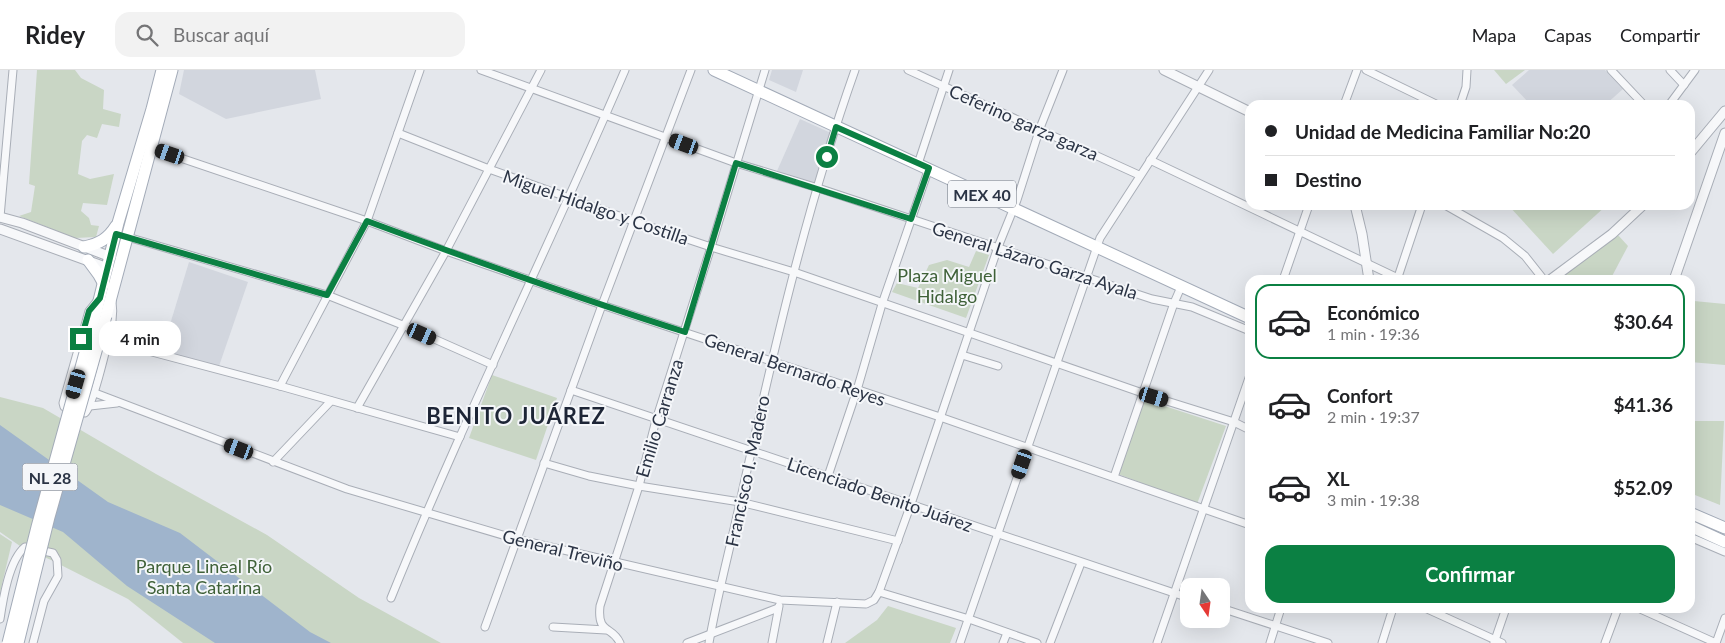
<!DOCTYPE html>
<html lang="es">
<meta charset="utf-8">
<style>
body{margin:0;font-family:Lato,sans-serif;background:#f2f2f2;color:#202124;height:100vh;display:flex;flex-direction:column;font-size:19px;white-space:nowrap}
*{box-sizing:border-box;margin:0}
p{font-size:16px;color:#757577}
.icon{flex:none;width:28px;height:28px;fill:none;stroke:currentColor;stroke-width:2;stroke-linecap:round;stroke-linejoin:round}
.map{position:relative;flex:1;overflow:hidden}
.drawer{position:absolute;left:1245px;top:205px;width:450px;height:338px;display:flex;flex-direction:column;background:#fff;border-radius:15px;box-shadow:0 5px 20px #0002}
.drawer>*{flex:none}
.hud{position:absolute;left:1245px;top:30px;width:450px;height:110px;border-radius:15px;box-shadow:0 5px 20px #0002;display:grid;align-content:center;height:110px;padding:0 20px;background:#fff}
.needle{width:32px;rotate:167deg}
.tools{position:absolute;left:1180px;top:508px;display:grid;gap:10px}
.tools a{display:grid;place-items:center;width:50px;height:50px;border-radius:10px;background:#fff;box-shadow:0 5px 20px #0002;font-size:25px}
.end{position:absolute;width:22px;height:22px;margin:-11px;border:6px solid #0b8043;background:#fff;box-shadow:0 0 0 2px #fff}
.from{border-radius:50%}
.bubble{position:absolute;height:35px;border-radius:15px;background:#fff;box-shadow:0 5px 20px #0002;font-size:16px;font-weight:700;line-height:35px;text-align:center}
.car{position:absolute;width:15px;height:30px;margin:-15px -8px;border-radius:6px;box-shadow:0 0 4px 1px #0007;background:linear-gradient(#222 24%,#8ab4d8 0 40%,#222 0 76%,#8ab4d8 0 86%,#222 0)}
.hud b{display:flex;align-items:center;gap:18px;height:48px;font-size:19px}
.hud b+b{border-top:1px solid #e0e0e0}
.hud i{width:12px;height:12px;background:#202124}
ul{padding:9px 0 0;list-style:none}
li{display:flex;align-items:center;gap:15px;height:75px;margin:0 10px 8px;padding:0 10px;border:2px solid transparent;border-radius:15px}
li div{flex:1}
li b{display:block;font-size:19px}
li em{font-style:normal;font-weight:700}
li.on{border-color:#0b8043}
li>.icon{width:45px;height:45px;stroke-width:1.5}
.primary-button{display:flex;gap:10px;margin-top:auto;padding:10px 20px}
.primary-button a{flex:1;height:58px;border-radius:15px;background:#0b8043;color:#fff;font-size:20px;font-weight:700;line-height:58px;text-align:center}
header{display:flex;align-items:center;gap:30px;box-sizing:border-box;height:70px;padding:0 25px;background:#fff;border-bottom:1px solid #e0e0e0}
header strong{font-size:24px}
nav{display:flex;gap:28px;margin-inline-start:auto;font-size:18px}
.search{width:350px;height:45px;background:#f2f2f2;display:flex;align-items:center;gap:12px;box-sizing:border-box;padding:0 18px;border-radius:15px;color:#757577;font-size:19px}
.map>svg:first-child{display:block}
</style>
<header>
<strong>Ridey</strong>
<div class="search"><svg class="icon" aria-label="search" viewBox="0 0 24 24"><circle cx="10" cy="10" r="6"/><path d="M15 15l6 6"/></svg>Buscar aquí</div>
<nav><a>Mapa</a><a>Capas</a><a>Compartir</a></nav>
</header>
<div class="map">
<svg width="1725" height="573" viewBox="0 0 1725 573">
<rect width="100%" height="100%" fill="#e4e7ec"/>
<g fill="#d2d6de">
<polygon points="184,0 315,0 321,29 226,49 179,24"/>
<polygon points="772,0 803,0 796,22 769,10"/>
<polygon points="1529,0 1605,0 1623,19 1605,35 1531,35 1512,15"/>
<polygon points="800,49 831,63 814,114 777,101"/>
<polygon points="189,192 248,212 218,299 161,284"/>
</g>
<g fill="#c9d6c5">
<polygon points="37,0 75,0 81,8 104,20 103,39 121,44 119,57 102,54 97,68 87,65 82,71 78,104 90,109 114,104 107,135 83,133 81,141 89,148 91,155 99,156 96,167 75,168 19,146 31,142 35,116 29,114"/>
<polygon points="1494,0 1525,0 1506,14"/>
<polygon points="1508,135 1607,135 1553,184"/>
<polygon points="1617,164 1628,176 1610,210 1554,210"/>
<polygon points="976,181 989,185 966,248 892,222 897,213 918,218 929,195 947,190 969,197"/>
<polygon points="1694,231 1725,234 1725,295 1690,292 1690,232"/>
<polygon points="492,305 557,328 536,390 469,368"/>
<polygon points="0,327 43,338 156,404 267,465 359,528 441,573 183,573 128,529 51,490 20,476 0,462"/>
<polygon points="1143,329 1226,356 1197,434 1118,404"/>
<polygon points="1690,351 1724,351 1720,435 1690,423"/>
<polygon points="0,464 12,472 0,523"/>
<polygon points="888,536 956,558 950,573 845,573 877,550"/>
</g>
<polygon fill="#9fb4cc" points="0,355 108,432 180,463 310,562 331,573 215,573 127,516 63,462 0,435"/>
<g fill="none" stroke-linecap="round" stroke-linejoin="round">
<g stroke="#a9aeb7" stroke-width="9">
<g id="minor">
<polyline points="481,0 736,93 818,118 1152,229 1192,237 1250,261"/>
<polyline points="908,0 1139,105"/>
<polyline points="1366,0 1438,35"/>
<polyline points="1611,0 1644,35"/>
<polyline points="1670,0 1684,15"/>
<polyline points="1344,35 1357,0"/>
<polyline points="1460,35 1466,17 1467,0"/>
<polyline points="1669,35 1695,0"/>
<polyline points="398,63 489,99 633,151 711,177 794,202 1154,327 1234,352 1250,360"/>
<polyline points="148,77 367,151 446,181 602,235 940,347 1250,455"/>
<polyline points="1150,90 1402,210"/>
<polyline points="918,94 949,0"/>
<polyline points="1445,135 1503,168 1525,186 1544,210"/>
<polyline points="0,147 13,0"/>
<polyline points="124,166 327,225 405,256 493,295"/>
<polyline points="1283,210 1309,135"/>
<polyline points="1397,210 1422,135"/>
<path d="M97,231L89,241L63,333L64,337L85,343C93,337 110,264 112,251C113,244 113,238 112,231"/>
<polyline points="107,270 280,316 460,367"/>
<polyline points="962,285 998,296"/>
<polyline points="280,316 367,151 420,0"/>
<polyline points="571,320 1189,528"/>
<polyline points="95,323 347,419 516,469 780,530 866,534 874,530 879,522 969,549 1037,573"/>
<polyline points="90,336 117,333"/>
<polyline points="357,338 446,181 541,0"/>
<polyline points="273,392 331,331"/>
<polyline points="544,393 589,406 639,416 740,432 898,471"/>
<polyline points="828,406 857,320 882,234 929,98"/>
<polyline points="1114,407 1174,233 1181,217"/>
<polyline points="1690,467 1725,482"/>
<polyline points="879,522 911,434 998,177 1017,130 1040,58 1063,0"/>
<path d="M391,528C463,350 549,177 625,0"/>
<polyline points="1221,538 1328,573"/>
<polyline points="1425,538 1502,573"/>
<polyline points="1638,538 1716,573"/>
<path d="M0,549C3,529 9,490 25,477L53,483L57,490L58,506L44,531L33,573"/>
<polyline points="485,557 602,235 691,0"/>
<polyline points="553,557 606,560"/>
<path d="M620,573C612,555 597,565 600,536L639,416L656,350L711,177L765,0"/>
<polyline points="687,573 778,538"/>
<path d="M709,573C717,526 730,479 740,432C772,287 805,141 855,0"/>
<polyline points="772,573 779,536"/>
<polyline points="827,573 837,532"/>
<polyline points="960,573 1100,168 1209,0"/>
<polyline points="1003,573 1007,563"/>
<polyline points="1050,573 1081,493"/>
<polyline points="1157,573 1250,305"/>
<polyline points="1270,573 1281,538"/>
<polyline points="1382,573 1393,538"/>
<polyline points="1494,573 1506,538"/>
<polyline points="1605,573 1618,538"/>
<polyline points="1716,573 1725,548"/>
</g>
</g>
<g stroke="#a9aeb7" stroke-width="11">
<g id="tertiary">
<polyline points="1164,0 1250,42"/>
<polyline points="1690,83 1725,41"/>
<polyline points="1355,135 1362,164 1369,210"/>
<polyline points="0,147 22,153 111,187"/>
<polyline points="0,159 108,198"/>
<polyline points="1550,210 1612,164 1643,135"/>
<polyline points="1674,210 1725,63"/>
</g>
</g>
<g stroke="#a3abb8" stroke-width="13">
<g id="primary">
<polyline points="714,0 1250,248"/>
<path d="M84,177C99,174 108,169 116,156"/>
<polyline points="88,190 99,205 104,214"/>
<polyline points="96,243 118,153 152,39 162,0"/>
<polyline points="106,246 172,0"/>
<polyline points="1690,443 1725,458"/>
<polyline points="1690,456 1725,472"/>
</g>
</g>
<use href="#minor" stroke="#f7f8fa" stroke-width="7"/>
<use href="#tertiary" stroke="#f7f8fa" stroke-width="9"/>
<use href="#primary" stroke="#fff" stroke-width="11"/>
<g stroke="#a3abb8" stroke-width="13" stroke-linecap="butt">
<g id="primary-bridge">
<polyline points="8,573 37,457 96,243"/>
<polyline points="18,573 49,447 106,246"/>
</g>
</g>
<use href="#primary-bridge" stroke="#fff" stroke-width="11"/>
</g>
<g fill="none" stroke-linecap="round" stroke-linejoin="round">
<path stroke="#0b8043" stroke-width="6" d="M81,269L89,241L100,228L116,164L327,225L367,151C472,190 578,228 685,262L736,93L911,149L929,98L836,57L827,87"/>
</g>
<g text-anchor="middle" dominant-baseline="central" stroke-width="4" stroke-linejoin="round" paint-order="stroke">
<g fill="#f4f6f9" stroke="#676e7b" stroke-width="1">
<rect x="948" y="110.5" width="68" height="27" rx="4"/>
<rect x="22.5" y="393.5" width="55" height="27" rx="4"/>
</g>
<g font-size="16" font-weight="bold" fill="#2b3445">
<text x="982" y="124">MEX 40</text>
<text x="50" y="407">NL 28</text>
</g>
<g font-size="18" fill="#2b3445" stroke="#f4f6f9">
<text transform="translate(1024 52) rotate(24)">Ceferino garza garza</text>
<text transform="translate(596 137) rotate(19)">Miguel Hidalgo y Costilla</text>
<text transform="translate(1035 190) rotate(18)">General Lázaro Garza Ayala</text>
<text transform="translate(795 299) rotate(19)">General Bernardo Reyes</text>
<text transform="translate(659 348) rotate(-73)">Emilio Carranza</text>
<text transform="translate(747 401) rotate(-78)">Francisco I. Madero</text>
<text transform="translate(880 424) rotate(19)">Licenciado Benito Juárez</text>
<text transform="translate(563 480) rotate(14)">General Treviño</text>
</g>
<g font-size="18" fill="#3f6138" stroke="#f4f6f9">
<text x="947" y="205">Plaza Miguel<tspan x="947" dy="21">Hidalgo</tspan></text>
<text x="204" y="496">Parque Lineal Río<tspan x="204" dy="21">Santa Catarina</tspan></text>
</g>
<g font-size="22" font-weight="bold" letter-spacing="1" fill="#1d2536" stroke="#f4f6f9">
<text x="516" y="345">BENITO JUÁREZ</text>
</g>
</g>
</svg>
<div class="tools">
<a><svg class="needle" viewBox="-14 -14 28 28"><path d="M0-13l5 13h-10z" fill="#e53935"/><path d="M0 13l5-13h-10z" fill="#757577"/></svg></a>
</div>
<i class="end from" style="left:827px;top:87px"></i>
<i class="end" style="left:81px;top:269px"></i>
<div class="bubble" style="left:99px;top:251px;width:82px">4 min</div>
<i class="car" style="left:684px;top:74px;rotate:290deg"></i>
<i class="car" style="left:170px;top:84px;rotate:289deg"></i>
<i class="car" style="left:422px;top:264px;rotate:114deg"></i>
<i class="car" style="left:76px;top:314px;rotate:196deg"></i>
<i class="car" style="left:1154px;top:327px;rotate:107deg"></i>
<i class="car" style="left:239px;top:379px;rotate:291deg"></i>
<i class="car" style="left:1022px;top:394px;rotate:199deg"></i>
<div class="hud">
<b><i class="from"></i>Unidad de Medicina Familiar No:20</b>
<b><i></i>Destino</b>
</div>
<section class="drawer">
<ul>
<li class="on"><svg class="icon" aria-label="car" viewBox="0 0 24 24"><path d="M5 17H2v-5l4-1 3-4h7l3 4 3 1v5h-3M9 17h6M6 11h13"/><circle cx="7" cy="17" r="2"/><circle cx="17" cy="17" r="2"/></svg><div><b>Económico</b><p>1 min · 19:36</p></div><em>$30.64</em></li>
<li><svg class="icon" aria-label="car" viewBox="0 0 24 24"><path d="M5 17H2v-5l4-1 3-4h7l3 4 3 1v5h-3M9 17h6M6 11h13"/><circle cx="7" cy="17" r="2"/><circle cx="17" cy="17" r="2"/></svg><div><b>Confort</b><p>2 min · 19:37</p></div><em>$41.36</em></li>
<li><svg class="icon" aria-label="car" viewBox="0 0 24 24"><path d="M5 17H2v-5l4-1 3-4h7l3 4 3 1v5h-3M9 17h6M6 11h13"/><circle cx="7" cy="17" r="2"/><circle cx="17" cy="17" r="2"/></svg><div><b>XL</b><p>3 min · 19:38</p></div><em>$52.09</em></li>
</ul>
<div class="primary-button"><a>Confirmar</a></div>
</section>
</div>
